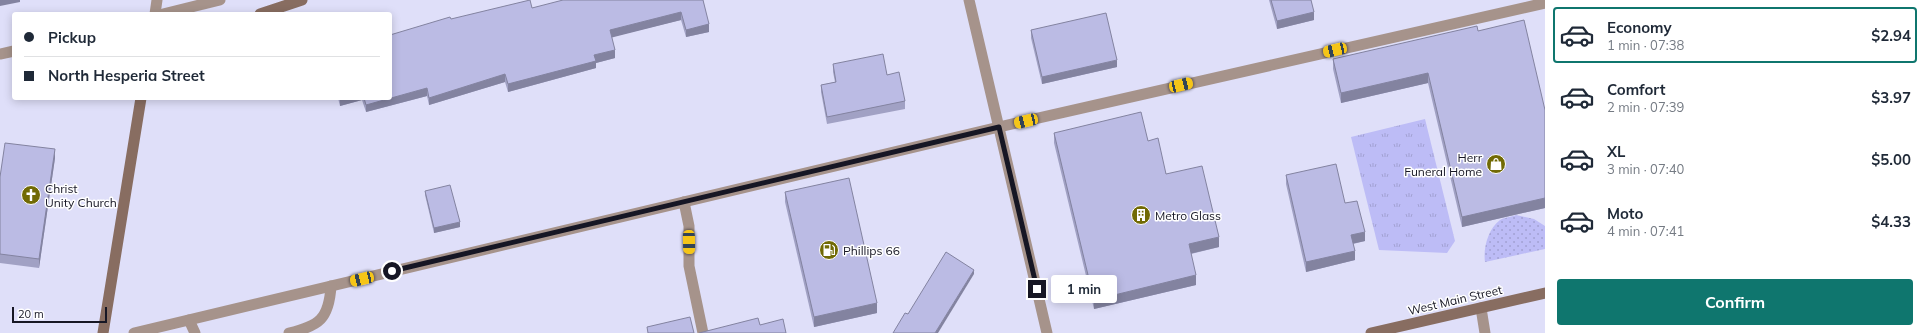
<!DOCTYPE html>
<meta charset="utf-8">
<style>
body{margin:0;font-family:Mulish,sans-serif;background:#f2f2f3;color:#1f2937;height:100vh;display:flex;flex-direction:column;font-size:15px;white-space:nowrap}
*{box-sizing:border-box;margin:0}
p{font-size:13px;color:#747a83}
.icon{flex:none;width:22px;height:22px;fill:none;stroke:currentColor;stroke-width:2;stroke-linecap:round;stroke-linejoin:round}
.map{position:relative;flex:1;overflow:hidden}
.drawer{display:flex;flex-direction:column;background:#fff;width:380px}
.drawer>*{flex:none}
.top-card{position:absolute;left:12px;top:12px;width:380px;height:88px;border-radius:4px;box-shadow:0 2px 10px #0003;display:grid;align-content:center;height:88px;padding:0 12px;background:#fff}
.scale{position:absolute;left:12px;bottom:10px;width:95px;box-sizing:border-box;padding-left:4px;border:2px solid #161624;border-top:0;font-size:11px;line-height:14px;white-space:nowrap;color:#161624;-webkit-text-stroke:3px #fff;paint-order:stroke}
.end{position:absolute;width:18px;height:18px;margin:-9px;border:5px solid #161624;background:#fff;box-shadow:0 0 0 2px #fff}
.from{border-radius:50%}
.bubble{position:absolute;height:28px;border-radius:4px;background:#fff;box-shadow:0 2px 10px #0003;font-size:13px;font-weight:700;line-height:28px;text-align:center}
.car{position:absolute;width:12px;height:24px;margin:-12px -6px;border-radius:5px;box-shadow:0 0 3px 1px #0007;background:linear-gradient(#f5c518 24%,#345 0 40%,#f5c518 0 76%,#345 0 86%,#f5c518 0)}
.top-card b{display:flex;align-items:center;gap:14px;height:38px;font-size:15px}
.top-card b+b{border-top:1px solid #e0e1e3}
.top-card i{width:10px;height:10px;background:#1f2937}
ul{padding:7px 0 0;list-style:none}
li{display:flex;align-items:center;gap:12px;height:56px;margin:0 8px 6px;padding:0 4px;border:2px solid transparent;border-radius:4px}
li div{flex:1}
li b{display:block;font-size:15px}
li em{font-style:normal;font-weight:700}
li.selected{border-color:#0f766e}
li>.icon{width:36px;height:36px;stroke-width:1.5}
.button{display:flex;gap:8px;margin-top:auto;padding:8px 12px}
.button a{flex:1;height:46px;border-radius:4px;background:#0f766e;color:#fff;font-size:16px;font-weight:700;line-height:46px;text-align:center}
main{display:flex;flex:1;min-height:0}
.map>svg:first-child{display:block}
</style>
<main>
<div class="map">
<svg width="1545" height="333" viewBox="0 0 1545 333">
<defs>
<pattern id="grass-dots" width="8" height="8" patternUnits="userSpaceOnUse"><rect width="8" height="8" fill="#bdbcf6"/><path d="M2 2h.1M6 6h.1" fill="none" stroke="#a2a1d3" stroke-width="1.8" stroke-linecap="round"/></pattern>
<pattern id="park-tufts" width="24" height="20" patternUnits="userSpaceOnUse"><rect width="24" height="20" fill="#bdbcf6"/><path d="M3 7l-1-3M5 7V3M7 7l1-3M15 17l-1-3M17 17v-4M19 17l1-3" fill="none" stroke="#a2a1d3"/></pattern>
</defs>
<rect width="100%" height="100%" fill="#dfdff9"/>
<path fill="url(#grass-dots)" d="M1516,215L1534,219L1545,226V249L1485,262C1483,248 1488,229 1500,220C1505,217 1511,217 1516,215Z"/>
<polygon fill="url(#park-tufts)" points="1425,119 1455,241 1447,253 1379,250 1351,137"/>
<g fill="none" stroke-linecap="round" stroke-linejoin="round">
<g stroke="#a6938b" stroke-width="11">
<polyline points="684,202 689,226 689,266 703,333"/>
<polyline points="1481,308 1485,333"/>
<polyline points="189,320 195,333"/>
<polyline points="134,333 999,127 1545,3"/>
<path d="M289,333C319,326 329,319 331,286"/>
</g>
<g stroke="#a6938b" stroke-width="11">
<polyline points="969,0 1047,333"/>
<polyline points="155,14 157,0"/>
</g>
<g stroke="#a6938b" stroke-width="11">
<polyline points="163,14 220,0"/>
<polyline points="0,54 14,51"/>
</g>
<g stroke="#886d61" stroke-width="11">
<polyline points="260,14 302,0"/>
<polyline points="103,333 141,98"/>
<polyline points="1371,333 1545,293"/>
</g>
</g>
<g fill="#a1a1c4">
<polygon points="703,0 709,32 686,37 681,20 611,37 615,58 596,63 596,68 508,92 505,82 429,105 427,96 366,112 362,100 340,106 338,98 390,98 532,8"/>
<polygon points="1269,0 1311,0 1314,20 1277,29"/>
<polygon points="1031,30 1117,67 1042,84 1031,38"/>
<polygon points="1478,31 1545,110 1545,208 1462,227 1428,83 1341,103 1333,69 1333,59"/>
<polygon points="833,64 887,75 905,101 905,109 827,124 821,92 821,85 835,82 833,72"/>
<polygon points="1054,133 1148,141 1166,174 1219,247 1191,254 1196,285 1094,309 1054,143"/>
<polygon points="55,158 39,268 0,263 0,177"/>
<polygon points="1286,175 1345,203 1365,241 1353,244 1355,260 1306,272 1286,184"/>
<polygon points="425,191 460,227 434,233 425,195"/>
<polygon points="785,192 877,313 814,327 785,202"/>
</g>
<g fill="#8383a0">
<polygon points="0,0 20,0 20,2 0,6"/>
<polygon points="681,12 681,20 610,38 610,30"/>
<polygon points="1314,12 1314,20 1277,29 1277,21"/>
<polygon points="709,24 709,32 686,37 686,30"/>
<polygon points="615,50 615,58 596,63 596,68 508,92 508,84 594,55"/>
<polygon points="1117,60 1117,67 1042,84 1042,77"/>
<polygon points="1428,73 1428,83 1341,103 1341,93"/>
<polygon points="505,74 505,82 429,105 429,98"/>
<polygon points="427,88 427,96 366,112 366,105"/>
<polygon points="340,98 362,98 362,100 340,106"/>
<polygon points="55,149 55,158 39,268 39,259"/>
<polygon points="1545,198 1545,208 1462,227 1462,217"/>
<polygon points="460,222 460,227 434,233 434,228"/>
<polygon points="1365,232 1365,241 1351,244 1351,235"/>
<polygon points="1219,237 1219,247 1189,254 1189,244"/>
<polygon points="1355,251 1355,260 1306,272 1306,262"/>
<polygon points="974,270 974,274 938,333 935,333"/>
<polygon points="1196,275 1196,285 1094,309 1094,300"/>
<polygon points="877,303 877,313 814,327 814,317"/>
</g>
<g fill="#bbbbe4" stroke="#8383a0">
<polygon points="530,0 532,8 563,0 703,0 709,24 686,30 681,12 610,30 615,50 594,55 596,61 508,84 505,74 429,98 427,88 366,105 364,98 390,98 390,35 450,17 451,19"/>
<polygon points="1271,0 1311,0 1314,12 1277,21"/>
<polygon points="1106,13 1117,60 1042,77 1031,30"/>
<polygon points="1524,20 1545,110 1545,198 1462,217 1428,73 1341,93 1333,59 1477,26 1478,31"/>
<polygon points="883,54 887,75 899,72 905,101 827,117 821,85 836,82 833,64"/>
<polygon points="1141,112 1148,141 1158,138 1166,174 1202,166 1219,237 1189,244 1196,275 1094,300 1054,133"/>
<polygon points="5,143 55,149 39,259 0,254 0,177"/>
<polygon points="1336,164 1345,203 1357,201 1365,232 1351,235 1355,251 1306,262 1286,175"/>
<polygon points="849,178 877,303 814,317 785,192"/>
<polygon points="450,185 460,222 434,228 425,191"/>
<polygon points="946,252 974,270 935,333 893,333 905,313 908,314"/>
<polygon points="690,317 694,333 648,333 647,327"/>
<polygon points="758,318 760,325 783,319 786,333 699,333"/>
</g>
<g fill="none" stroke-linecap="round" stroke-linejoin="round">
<polyline stroke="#161624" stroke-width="5" points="392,271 999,127 1037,289"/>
</g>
<defs>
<g id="shop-disc" transform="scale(1)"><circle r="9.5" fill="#716a04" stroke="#fff"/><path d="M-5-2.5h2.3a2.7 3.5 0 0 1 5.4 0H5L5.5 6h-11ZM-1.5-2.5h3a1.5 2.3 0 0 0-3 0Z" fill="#fff"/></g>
<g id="church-disc" transform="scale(1)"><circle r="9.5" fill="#716a04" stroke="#fff"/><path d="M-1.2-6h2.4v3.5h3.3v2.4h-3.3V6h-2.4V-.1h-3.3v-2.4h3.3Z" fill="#fff"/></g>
<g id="building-disc" transform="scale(1)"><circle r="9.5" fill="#716a04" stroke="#fff"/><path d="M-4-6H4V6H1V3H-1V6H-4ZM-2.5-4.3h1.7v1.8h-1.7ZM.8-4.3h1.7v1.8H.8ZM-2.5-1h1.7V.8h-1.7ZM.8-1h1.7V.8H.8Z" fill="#fff"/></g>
<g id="fuel-disc" transform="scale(1)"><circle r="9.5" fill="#716a04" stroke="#fff"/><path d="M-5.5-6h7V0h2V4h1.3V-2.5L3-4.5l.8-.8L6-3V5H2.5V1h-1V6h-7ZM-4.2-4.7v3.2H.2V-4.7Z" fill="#fff"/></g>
</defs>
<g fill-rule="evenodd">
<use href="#shop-disc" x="1496" y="164"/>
<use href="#church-disc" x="31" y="195"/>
<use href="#building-disc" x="1141" y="215"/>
<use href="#fuel-disc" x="829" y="250"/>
</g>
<g text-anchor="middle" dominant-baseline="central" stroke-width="3" stroke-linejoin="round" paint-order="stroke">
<g font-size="12" fill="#161624" stroke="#fff" text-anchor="start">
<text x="1482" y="157" text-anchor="end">Herr<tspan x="1482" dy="14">Funeral Home</tspan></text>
<text x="45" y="188">Christ<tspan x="45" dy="14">Unity Church</tspan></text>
<text x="1155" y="215">Metro Glass</text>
<text x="843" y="250">Phillips 66</text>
</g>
<g font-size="12" fill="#161624" stroke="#fff">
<text transform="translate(1455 300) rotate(-13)">West Main Street</text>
</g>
</g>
</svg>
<div class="scale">20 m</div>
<i class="end from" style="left:392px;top:271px"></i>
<i class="end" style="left:1037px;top:289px"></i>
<div class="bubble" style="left:1051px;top:275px;width:66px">1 min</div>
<i class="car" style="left:1335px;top:50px;rotate:257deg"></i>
<i class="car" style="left:1181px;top:85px;rotate:77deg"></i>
<i class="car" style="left:1026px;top:121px;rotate:257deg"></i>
<i class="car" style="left:689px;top:242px;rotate:179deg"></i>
<i class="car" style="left:362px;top:279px;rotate:257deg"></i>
<div class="top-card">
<b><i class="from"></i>Pickup</b>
<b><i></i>North Hesperia Street</b>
</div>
</div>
<section class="drawer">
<ul>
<li class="selected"><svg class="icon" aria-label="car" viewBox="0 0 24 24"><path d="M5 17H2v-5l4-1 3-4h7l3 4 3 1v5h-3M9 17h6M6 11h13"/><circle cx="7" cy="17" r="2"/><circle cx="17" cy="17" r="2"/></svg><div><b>Economy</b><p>1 min · 07:38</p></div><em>$2.94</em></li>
<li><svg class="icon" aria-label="car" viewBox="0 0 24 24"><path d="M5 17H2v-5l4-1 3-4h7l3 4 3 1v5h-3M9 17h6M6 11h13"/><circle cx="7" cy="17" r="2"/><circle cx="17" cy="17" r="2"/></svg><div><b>Comfort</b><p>2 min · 07:39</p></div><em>$3.97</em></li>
<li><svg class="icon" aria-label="car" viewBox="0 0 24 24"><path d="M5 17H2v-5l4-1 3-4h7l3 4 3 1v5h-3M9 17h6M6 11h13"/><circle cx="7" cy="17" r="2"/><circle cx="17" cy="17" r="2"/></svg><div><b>XL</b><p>3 min · 07:40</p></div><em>$5.00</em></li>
<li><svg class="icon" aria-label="car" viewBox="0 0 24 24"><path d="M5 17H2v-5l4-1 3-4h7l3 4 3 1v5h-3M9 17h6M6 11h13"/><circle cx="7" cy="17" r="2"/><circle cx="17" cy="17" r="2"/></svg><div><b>Moto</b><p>4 min · 07:41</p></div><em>$4.33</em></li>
</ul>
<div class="button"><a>Confirm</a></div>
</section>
</main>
